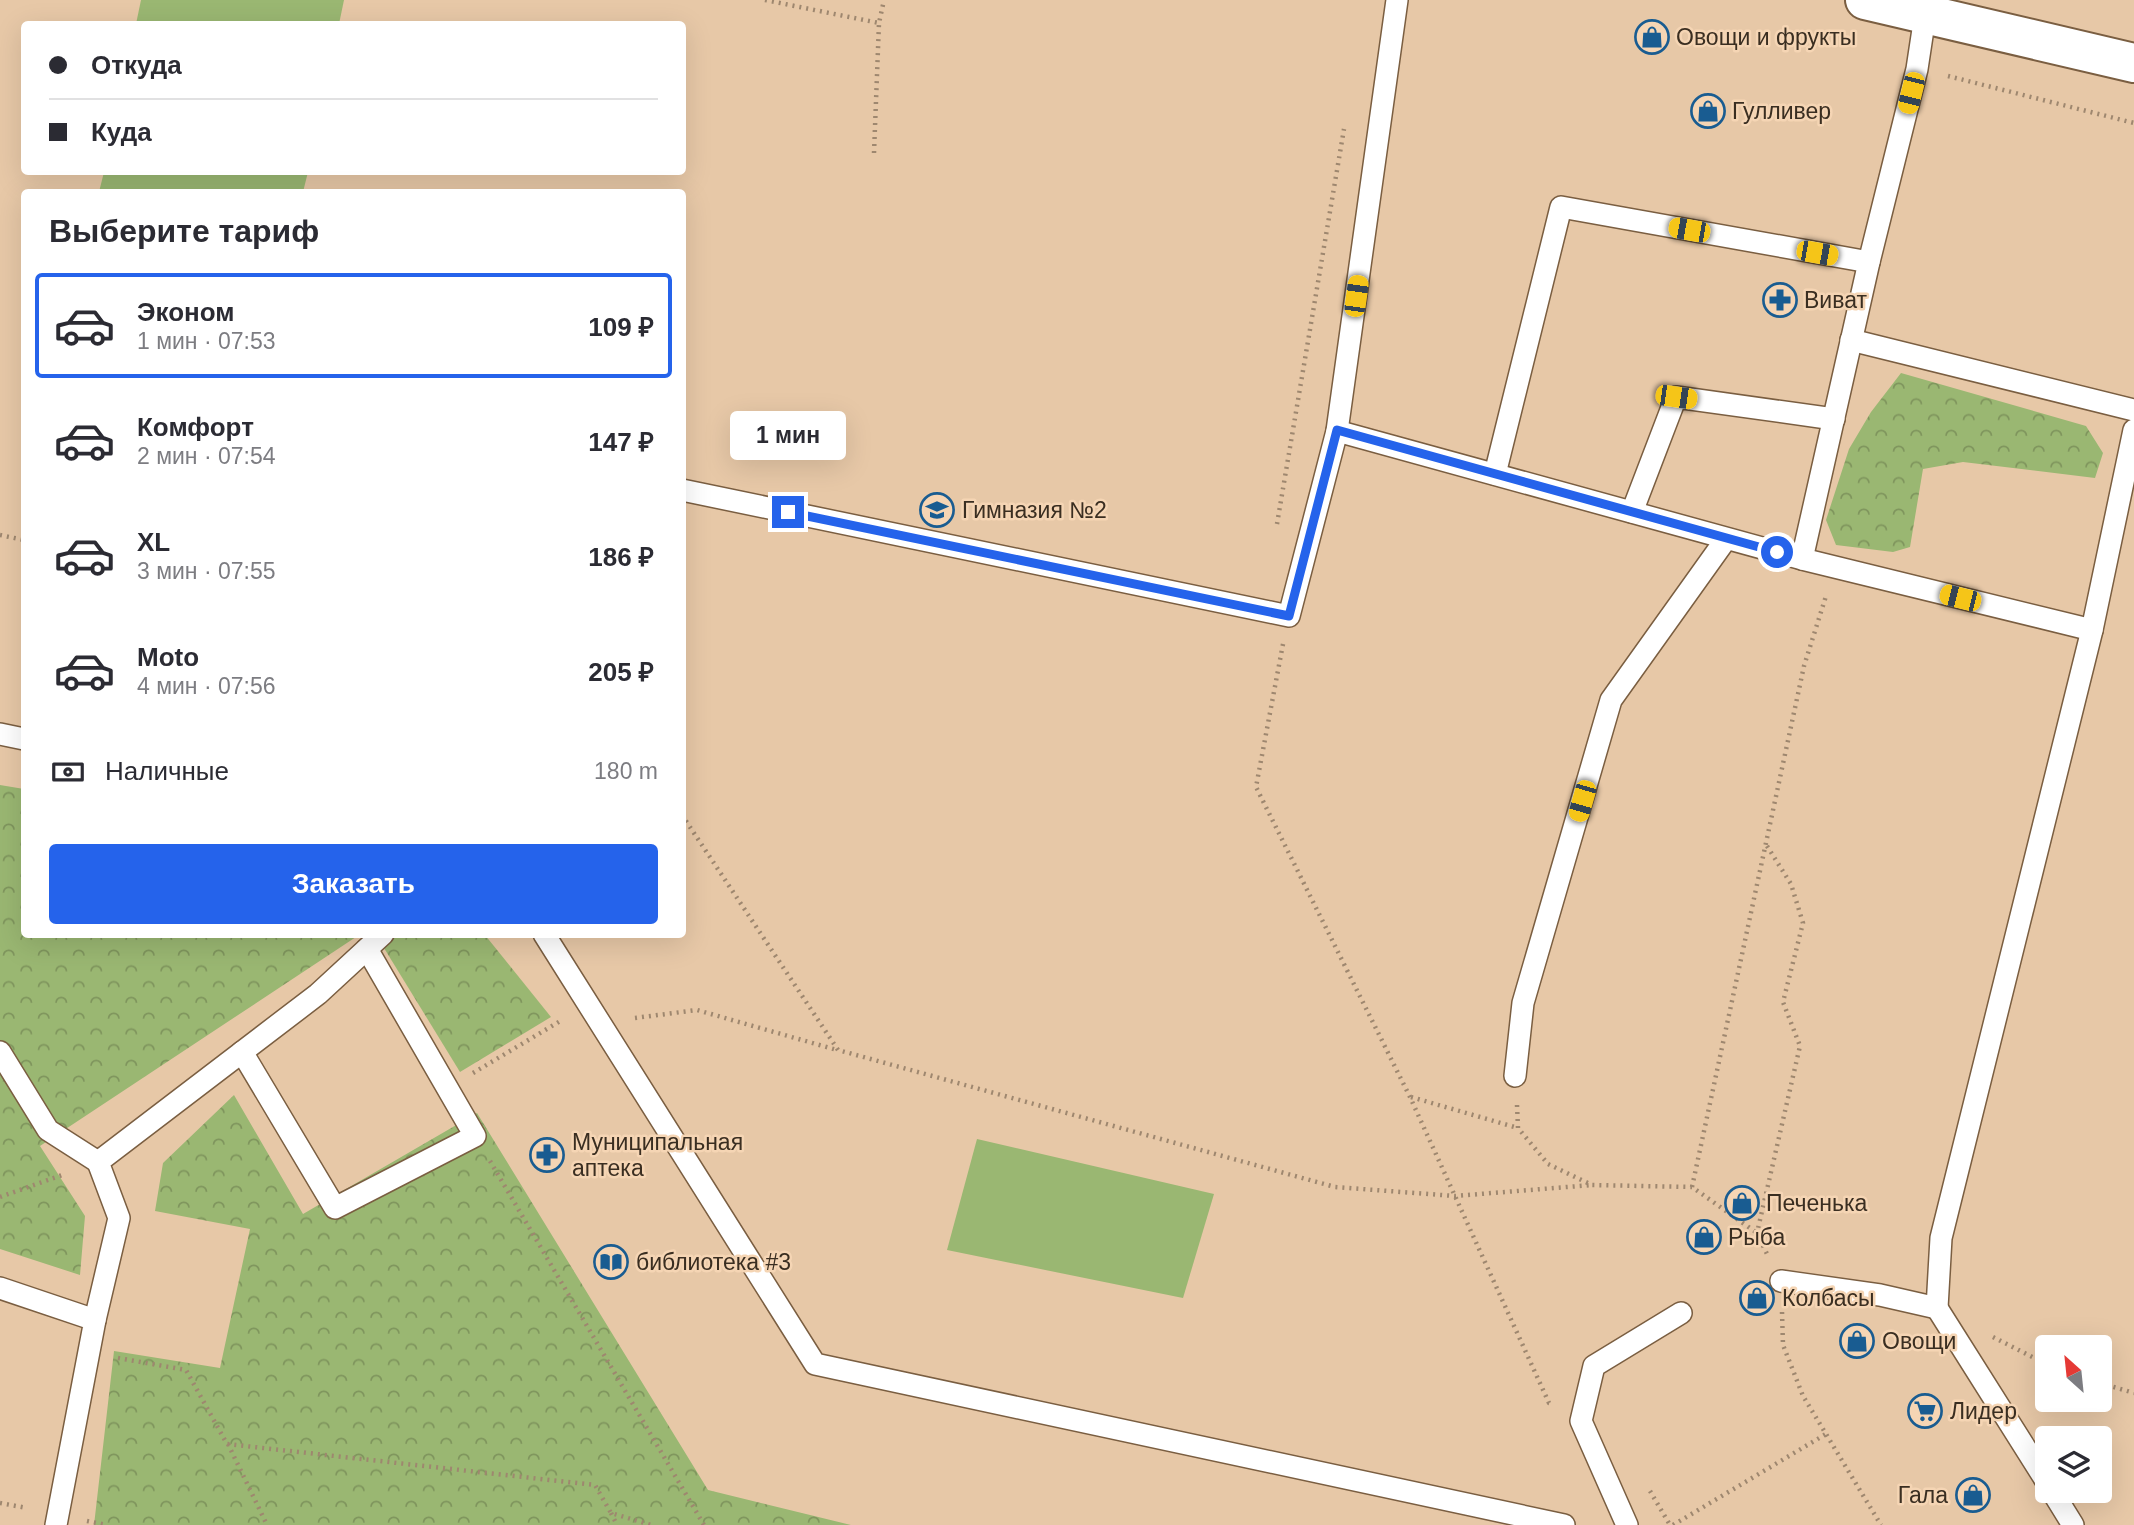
<!DOCTYPE html>
<html lang="ru">
<meta charset="utf-8">
<style>
body{margin:0;font-family:Helvetica,sans-serif;background:#f2f2f3;color:#2b2b33;height:100vh;display:flex;flex-direction:column;font-size:26px;white-space:nowrap}
*{box-sizing:border-box;margin:0}
p{font-size:23px;color:#7c7c81}
.icon{flex:none;width:38px;height:38px;fill:none;stroke:currentColor;stroke-width:2;stroke-linecap:round;stroke-linejoin:round}
.map{position:relative;flex:1;overflow:hidden}
.drawer{position:absolute;left:21px;top:189px;width:665px;height:749px;display:flex;flex-direction:column;background:#fff;border-radius:7px;box-shadow:0 7px 28px #0002}
.drawer>*{flex:none}
.banner{position:absolute;left:21px;top:21px;width:665px;height:154px;border-radius:7px;box-shadow:0 7px 28px #0002;display:grid;align-content:center;height:154px;padding:0 28px;background:#fff}
.needle{width:46px;rotate:333deg}
.controls{position:absolute;left:2035px;top:1335px;display:grid;gap:14px}
.controls a{display:grid;place-items:center;width:77px;height:77px;border-radius:7px;background:#fff;box-shadow:0 7px 28px #0002;font-size:35px}
.end{position:absolute;width:32px;height:32px;margin:-16px;border:9px solid #2563eb;background:#fff;box-shadow:0 0 0 4px #fff}
.from{border-radius:50%}
.bubble{position:absolute;height:49px;border-radius:7px;background:#fff;box-shadow:0 7px 28px #0002;font-size:23px;font-weight:800;line-height:49px;text-align:center}
.car{position:absolute;width:21px;height:42px;margin:-21px -10px;border-radius:9px;box-shadow:0 0 5px 2px #0007;background:linear-gradient(#f5c518 24%,#345 0 40%,#f5c518 0 76%,#345 0 86%,#f5c518 0)}
.banner b{display:flex;align-items:center;gap:24px;height:66px;font-size:26px}
.banner b+b{border-top:2px solid #e1e1e2}
.banner i{width:18px;height:18px;background:#2b2b33}
ul{padding:0;list-style:none}
li{display:flex;align-items:center;gap:21px;height:105px;margin:0 14px 10px;padding:0 14px;border:4px solid transparent;border-radius:7px}
li div{flex:1}
li b{display:block;font-size:26px}
li em{font-style:normal;font-weight:800}
li.selected{border-color:#2563eb}
li>.icon{width:63px;height:63px;stroke-width:1.5}
h2{padding:0 28px;font-size:32px;line-height:84px}
.pay{display:flex;align-items:center;gap:18px;height:77px;padding:0 28px;font-size:26px}
.pay p{margin-inline-start:auto}
.primary-button{display:flex;gap:14px;margin-top:auto;padding:14px 28px}
.primary-button a{flex:1;height:80px;border-radius:7px;background:#2563eb;color:#fff;font-size:28px;font-weight:800;line-height:80px;text-align:center}
.map>svg:first-child{display:block}
</style>
<div class="map">
<svg width="2134" height="1525" viewBox="0 0 2134 1525">
<defs>
<pattern id="forest-crowns" width="20" height="18" patternUnits="userSpaceOnUse" patternTransform="scale(1.75)"><rect width="20" height="18" fill="#9ab772"/><path d="M2 6a3 3 0 1 1 6 0M12 15a3 3 0 1 1 6 0" fill="none" stroke="#7f955d"/></pattern>
</defs>
<rect width="100%" height="100%" fill="#e7c8a7"/>
<g fill="url(#forest-crowns)">
<polygon points="1901,373 2086,426 2103,453 2095,478 1963,462 1923,469 1910,547 1893,552 1836,545 1826,520 1849,449 1871,412"/>
<polygon points="0,785 24,789 24,934 359,935 40,1146 85,1216 80,1275 0,1249"/>
<polygon points="376,935 485,935 551,1017 460,1072"/>
<polygon points="234,1095 303,1214 477,1113 708,1490 851,1525 94,1525 114,1351 220,1368 250,1229 155,1211 163,1163"/>
</g>
<g fill="#9ab772">
<polygon points="141,0 344,0 339,24 136,24"/>
<polygon points="104,172 308,172 303,192 99,192"/>
<polygon points="977,1139 1214,1194 1183,1298 947,1250"/>
</g>
<g fill="none" stroke-linecap="round" stroke-linejoin="round">
<g stroke="#7a5e41" stroke-width="24">
<g id="lane">
<polyline points="1851,340 2134,410"/>
<polyline points="1337,431 1802,559 2092,630 1941,1238 1937,1308 1880,1295 1781,1281"/>
<polyline points="1495,474 1561,207 1869,262"/>
<polyline points="682,490 1289,616 1337,431 1397,0"/>
<polyline points="1632,512 1676,397 1834,419"/>
<polyline points="1802,559 1869,262 1917,69 1925,16"/>
<polyline points="2092,630 2134,430"/>
<polyline points="0,734 24,739"/>
<polyline points="544,934 815,1364 1564,1525"/>
<polyline points="0,1052 48,1130 98,1162"/>
<polyline points="242,1052 335,1208 475,1136 367,949"/>
<polyline points="1515,1076 1523,1003 1611,700 1726,539"/>
<polyline points="0,1288 95,1320 56,1525"/>
<polyline points="1937,1308 2048,1484"/>
<polyline points="95,1320 119,1218 98,1162 318,994 383,934"/>
<polyline points="2052,1491 2073,1525"/>
<polyline points="1627,1525 1581,1421 1594,1366 1681,1313"/>
</g>
</g>
<g stroke="#7a5e41" stroke-width="42">
<polyline id="street" points="1865,0 2134,63"/>
</g>
<g stroke="#9e876f" stroke-width="4.5" stroke-dasharray="2 5" stroke-linecap="butt">
<polyline points="765,0 879,23 884,0"/>
<polyline points="1948,76 2134,123"/>
<polyline points="874,153 879,23"/>
<polyline points="1277,524 1344,129"/>
<polyline points="0,535 24,540"/>
<polyline points="1283,644 1256,787 1410,1097 1549,1403 1553,1404"/>
<polyline points="682,815 838,1050 1335,1187 1455,1196 1592,1185"/>
<polyline points="1767,846 1791,884 1803,923 1783,1002 1800,1046 1757,1233 1767,1254"/>
<polyline points="635,1018 697,1010 837,1050"/>
<polyline points="473,1073 562,1020"/>
<polyline points="1411,1097 1518,1128"/>
<polyline points="1517,1105 1518,1128 1548,1164 1592,1185 1692,1187 1757,1233"/>
<polyline points="490,1161 704,1525"/>
<polyline points="1692,1187 1804,666 1826,596"/>
<polyline points="0,1197 62,1175"/>
<polyline points="1782,1312 1783,1345 1803,1396 1881,1525"/>
<polyline points="1993,1337 2048,1365"/>
<polyline points="118,1358 186,1370 227,1444 595,1485 611,1513 651,1525"/>
<polyline points="2100,1383 2134,1393"/>
<polyline points="228,1444 267,1525"/>
<polyline points="1650,1491 1670,1525"/>
<polyline points="0,1503 27,1508"/>
<polyline points="611,1513 617,1525"/>
<polyline points="87,1521 107,1525"/>
<polyline points="1673,1525 1826,1434"/>
</g>
<use href="#lane" stroke="#fff" stroke-width="21"/>
<use href="#street" stroke="#fff" stroke-width="38"/>
</g>
<g fill="none" stroke-linecap="round" stroke-linejoin="round">
<polyline stroke="#2563eb" stroke-width="9" points="788,512 1289,616 1337,430 1777,552"/>
</g>
<defs>
<g id="shop-ring" transform="scale(1.75)"><circle r="9.5" fill="#f5d5b4" stroke="#195c91" stroke-width="1.5"/><path d="M-5-2.5h2.3a2.7 3.5 0 0 1 5.4 0H5L5.5 6h-11ZM-1.5-2.5h3a1.5 2.3 0 0 0-3 0Z" fill="#195c91"/></g>
<g id="pharmacy-ring" transform="scale(1.75)"><circle r="9.5" fill="#f5d5b4" stroke="#195c91" stroke-width="1.5"/><path d="M-2-6h4v4h4v4h-4v4h-4v-4h-4v-4h4Z" fill="#195c91"/></g>
<g id="school-ring" transform="scale(1.75)"><circle r="9.5" fill="#f5d5b4" stroke="#195c91" stroke-width="1.5"/><path d="M0-5L7-2L0 1L-7-2ZM-4 1L0 2.5L4 1V4Q0 6-4 4Z" fill="#195c91"/></g>
<g id="library-ring" transform="scale(1.75)"><circle r="9.5" fill="#f5d5b4" stroke="#195c91" stroke-width="1.5"/><path d="M-6-4Q-3-5.5-.7-3.5V5Q-3 3-6 4ZM6-4Q3-5.5 .7-3.5V5Q3 3 6 4Z" fill="#195c91"/></g>
<g id="supermarket-ring" transform="scale(1.75)"><circle r="9.5" fill="#f5d5b4" stroke="#195c91" stroke-width="1.5"/><path d="M-6-5.5h2.5l.6 2H6L4.5 2H-2.5L-4.4-4H-6ZM-1.5 3.2a1.3 1.3 0 1 0 .1 0ZM3 3.2a1.3 1.3 0 1 0 .1 0Z" fill="#195c91"/></g>
</defs>
<g fill-rule="evenodd">
<use href="#shop-ring" x="1652" y="37"/>
<use href="#shop-ring" x="1708" y="111"/>
<use href="#pharmacy-ring" x="1780" y="300"/>
<use href="#school-ring" x="937" y="510"/>
<use href="#pharmacy-ring" x="547" y="1155"/>
<use href="#shop-ring" x="1742" y="1203"/>
<use href="#shop-ring" x="1704" y="1237"/>
<use href="#library-ring" x="611" y="1262"/>
<use href="#shop-ring" x="1757" y="1298"/>
<use href="#shop-ring" x="1857" y="1341"/>
<use href="#supermarket-ring" x="1925" y="1411"/>
<use href="#shop-ring" x="1973" y="1495"/>
</g>
<g text-anchor="middle" dominant-baseline="central" stroke-width="5" stroke-linejoin="round" paint-order="stroke">
<g font-size="23" fill="#3a2e21" stroke="#f5d5b4" text-anchor="start">
<text x="1676" y="37">Овощи и фрукты</text>
<text x="1732" y="111">Гулливер</text>
<text x="1804" y="300">Виват</text>
<text x="962" y="510">Гимназия №2</text>
<text x="572" y="1142">Муниципальная<tspan x="572" dy="26">аптека</tspan></text>
<text x="1766" y="1203">Печенька</text>
<text x="1728" y="1237">Рыба</text>
<text x="636" y="1262">библиотека #3</text>
<text x="1782" y="1298">Колбасы</text>
<text x="1882" y="1341">Овощи</text>
<text x="1950" y="1411">Лидер</text>
<text x="1948" y="1495" text-anchor="end">Гала</text>
</g>
</g>
</svg>
<div class="controls">
<a><svg class="needle" viewBox="-14 -14 28 28"><path d="M0-13l5 13h-10z" fill="#e53935"/><path d="M0 13l5-13h-10z" fill="#7c7c81"/></svg></a>
<a><svg class="icon" aria-label="layers" viewBox="0 0 24 24"><path d="M12 4l9 5-9 5-9-5zM3 14l9 5 9-5"/></svg></a>
</div>
<i class="end from" style="left:1777px;top:552px"></i>
<i class="end" style="left:788px;top:512px"></i>
<div class="bubble" style="left:730px;top:411px;width:116px">1 мин</div>
<i class="car" style="left:1911px;top:93px;rotate:194deg"></i>
<i class="car" style="left:1689px;top:230px;rotate:280deg"></i>
<i class="car" style="left:1817px;top:253px;rotate:100deg"></i>
<i class="car" style="left:1356px;top:296px;rotate:8deg"></i>
<i class="car" style="left:1676px;top:397px;rotate:98deg"></i>
<i class="car" style="left:1960px;top:598px;rotate:284deg"></i>
<i class="car" style="left:1582px;top:801px;rotate:196deg"></i>
<div class="banner">
<b><i class="from"></i>Откуда</b>
<b><i></i>Куда</b>
</div>
<section class="drawer">
<h2>Выберите тариф</h2>
<ul>
<li class="selected"><svg class="icon" aria-label="car" viewBox="0 0 24 24"><path d="M5 17H2v-5l4-1 3-4h7l3 4 3 1v5h-3M9 17h6M6 11h13"/><circle cx="7" cy="17" r="2"/><circle cx="17" cy="17" r="2"/></svg><div><b>Эконом</b><p>1 мин · 07:53</p></div><em>109 ₽</em></li>
<li><svg class="icon" aria-label="car" viewBox="0 0 24 24"><path d="M5 17H2v-5l4-1 3-4h7l3 4 3 1v5h-3M9 17h6M6 11h13"/><circle cx="7" cy="17" r="2"/><circle cx="17" cy="17" r="2"/></svg><div><b>Комфорт</b><p>2 мин · 07:54</p></div><em>147 ₽</em></li>
<li><svg class="icon" aria-label="car" viewBox="0 0 24 24"><path d="M5 17H2v-5l4-1 3-4h7l3 4 3 1v5h-3M9 17h6M6 11h13"/><circle cx="7" cy="17" r="2"/><circle cx="17" cy="17" r="2"/></svg><div><b>XL</b><p>3 мин · 07:55</p></div><em>186 ₽</em></li>
<li><svg class="icon" aria-label="car" viewBox="0 0 24 24"><path d="M5 17H2v-5l4-1 3-4h7l3 4 3 1v5h-3M9 17h6M6 11h13"/><circle cx="7" cy="17" r="2"/><circle cx="17" cy="17" r="2"/></svg><div><b>Moto</b><p>4 мин · 07:56</p></div><em>205 ₽</em></li>
</ul>
<div class="pay"><svg class="icon" aria-label="cash" viewBox="0 0 24 24"><path d="M3 7h18v10H3z"/><circle cx="12" cy="12" r="2"/></svg>Наличные<p>180 m</p></div>
<div class="primary-button"><a>Заказать</a></div>
</section>
</div>
